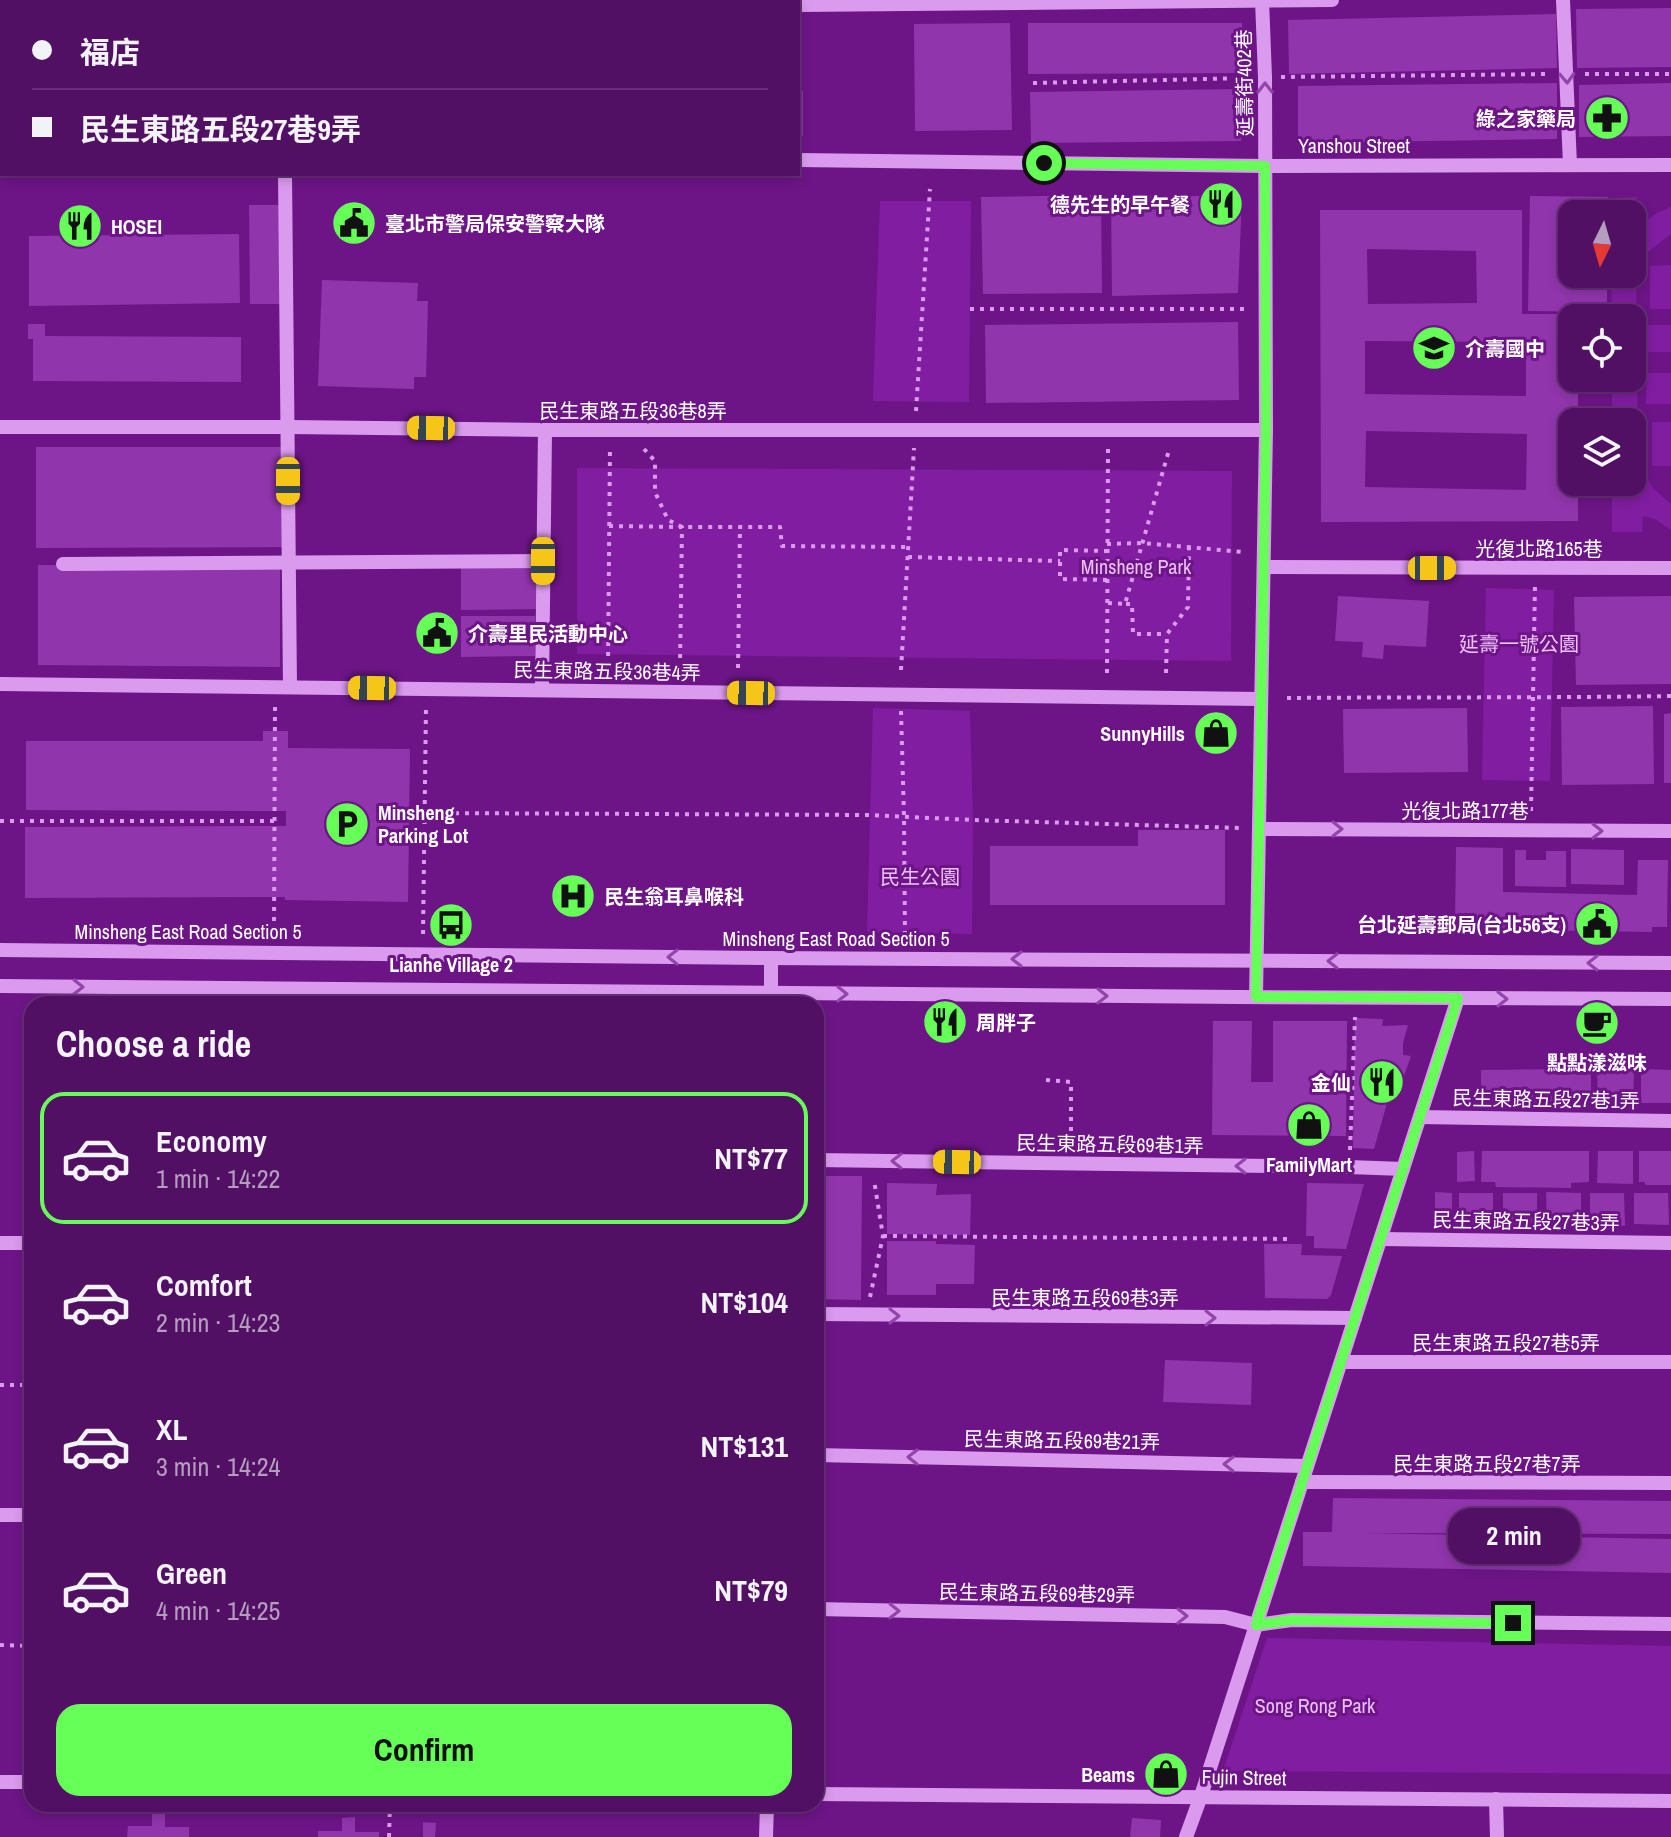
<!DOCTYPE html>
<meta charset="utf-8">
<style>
body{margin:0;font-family:"Archivo Narrow","Noto Sans TC",sans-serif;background:#5c1e6e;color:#f1f3f6;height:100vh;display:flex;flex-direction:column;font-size:30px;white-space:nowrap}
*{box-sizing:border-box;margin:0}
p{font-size:26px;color:#b59dbf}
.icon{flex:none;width:44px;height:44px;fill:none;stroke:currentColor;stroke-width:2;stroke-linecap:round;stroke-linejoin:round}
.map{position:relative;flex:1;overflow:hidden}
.panel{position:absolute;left:24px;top:996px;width:800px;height:816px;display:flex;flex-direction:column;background:#521065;border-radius:24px;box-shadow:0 4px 12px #0003,0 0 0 2px #683079}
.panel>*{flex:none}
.banner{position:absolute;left:0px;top:0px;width:800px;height:176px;box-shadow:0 4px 12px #0003,0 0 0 2px #683079;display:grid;align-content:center;height:176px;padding:0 32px;background:#521065}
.needle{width:52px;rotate:185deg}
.tools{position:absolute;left:1558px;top:200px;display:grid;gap:16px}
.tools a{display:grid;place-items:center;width:88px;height:88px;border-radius:16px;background:#521065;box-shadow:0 4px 12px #0003,0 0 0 2px #683079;font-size:40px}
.end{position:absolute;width:36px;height:36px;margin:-18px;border:10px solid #66ff58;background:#111;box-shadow:0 0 0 4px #111}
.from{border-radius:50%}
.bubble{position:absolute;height:56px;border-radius:24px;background:#521065;box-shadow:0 4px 12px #0003,0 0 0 2px #683079;font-size:26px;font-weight:800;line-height:56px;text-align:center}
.car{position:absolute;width:24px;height:48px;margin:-24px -12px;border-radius:10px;box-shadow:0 0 6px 2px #0007;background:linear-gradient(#f5c518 24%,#345 0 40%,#f5c518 0 76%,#345 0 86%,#f5c518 0)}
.banner b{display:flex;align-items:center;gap:28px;height:76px;font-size:30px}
.banner b+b{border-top:2px solid #683079}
.banner i{width:20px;height:20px;background:#f1f3f6}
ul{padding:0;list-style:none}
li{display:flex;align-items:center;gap:24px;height:132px;margin:0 16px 12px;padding:0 16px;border:4px solid transparent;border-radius:24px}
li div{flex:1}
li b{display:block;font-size:30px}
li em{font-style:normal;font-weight:800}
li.current{border-color:#66ff58}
li>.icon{width:72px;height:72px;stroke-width:1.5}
h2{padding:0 32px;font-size:36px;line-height:96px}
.primary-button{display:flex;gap:16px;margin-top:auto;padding:16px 32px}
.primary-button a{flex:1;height:92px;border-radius:24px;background:#66ff58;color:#111;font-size:32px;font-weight:800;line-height:92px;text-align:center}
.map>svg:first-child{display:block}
</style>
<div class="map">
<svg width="1671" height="1837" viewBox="0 0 1671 1837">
<rect width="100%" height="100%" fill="#6d1587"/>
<g fill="#811da1">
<polygon points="1637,197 1638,227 1659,212 1671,207 1671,234 1644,255 1636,276 1638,465 1654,489 1671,504 1671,530 1655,519 1643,516 1642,532 1612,532 1612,482 1632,482 1632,422 1612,422 1612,378 1632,378 1632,318 1612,318 1611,274 1632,274 1632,214 1611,214 1611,198"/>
<polygon points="880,201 971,201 969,402 873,401"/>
<polygon points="1671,265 1671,309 1650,309 1650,266"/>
<rect x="1647" y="325" width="24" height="27"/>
<polygon points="1647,373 1671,373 1671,404 1646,404"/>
<rect x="1652" y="422" width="19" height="44"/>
<polygon points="577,468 1232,471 1231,661 577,654"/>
<polygon points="1486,588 1554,590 1550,781 1482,780"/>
<polygon points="873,708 970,711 973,820 972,934 867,932"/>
<polygon points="1267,1638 1671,1646 1671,1774 1223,1771"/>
</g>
<g fill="#9135ad" fill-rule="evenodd">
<polygon points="1671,8 1671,67 1577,68 1576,9"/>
<polygon points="1556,14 1557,68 1289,74 1288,20"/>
<polygon points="1010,23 1012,130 915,131 914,24"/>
<polygon points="1028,23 1242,23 1243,73 1028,74"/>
<polygon points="1557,83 1557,139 1298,143 1298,86"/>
<polygon points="1671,83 1671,136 1579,137 1579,85"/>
<polygon points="1240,89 1241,141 1031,143 1030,92"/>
<rect x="798" y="91" width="5" height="45"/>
<polygon points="1101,195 1102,293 983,294 981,197"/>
<polygon points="1111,196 1242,196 1238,293 1112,296"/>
<polygon points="1530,196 1608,197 1608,214 1572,214 1572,274 1607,274 1607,312 1528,311"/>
<polygon points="249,205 280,205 281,304 250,304"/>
<path d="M1320,210H1522V314H1577V318H1572V378H1578V422H1572V482H1578V521L1321,522ZM1367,249L1476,251L1477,303L1368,304ZM1365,341L1509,342V356H1526V396L1365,394ZM1366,431L1527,434L1526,490L1365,487Z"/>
<polygon points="239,234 240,303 29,306 29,236"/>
<polygon points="322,280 418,283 417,301 428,301 426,377 414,377 414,389 318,386"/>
<polygon points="1238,322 1239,400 986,403 985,325"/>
<polygon points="28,324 45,324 45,336 241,337 241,382 33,381 33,339 28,339"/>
<polygon points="36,447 288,447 288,547 36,548"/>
<polygon points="38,565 280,566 280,667 38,665"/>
<polygon points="461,565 539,565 540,609 461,610"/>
<polygon points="1338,596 1429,601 1426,647 1384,645 1383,659 1362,657 1363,642 1335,641"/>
<polygon points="1671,596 1671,684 1576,685 1574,597"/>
<polygon points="461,616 535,616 535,656 461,657"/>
<polygon points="1653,706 1654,784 1562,785 1561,707"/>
<polygon points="1467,708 1468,772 1344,773 1343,709"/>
<polygon points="1671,713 1671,783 1664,783 1664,714"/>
<polygon points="263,731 288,731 288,748 410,749 408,902 285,900 285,897 25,898 25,827 286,826 286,811 26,810 26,741 263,741"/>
<polygon points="1138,830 1225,830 1225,905 990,905 990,846 1138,846"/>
<polygon points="1456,847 1503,848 1503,892 1637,895 1638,860 1668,860 1667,927 1652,927 1652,932 1455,929"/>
<polygon points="1571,849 1624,850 1624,885 1571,884"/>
<polygon points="1515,850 1526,850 1526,860 1546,860 1546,851 1566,851 1566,887 1515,886"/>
<polygon points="1355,1018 1383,1019 1382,1026 1408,1025 1403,1043 1403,1055 1411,1056 1400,1087 1397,1088 1396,1096 1389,1096 1374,1149 1353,1148"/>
<polygon points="1213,1021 1252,1021 1251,1082 1273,1082 1273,1021 1347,1021 1346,1136 1212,1135"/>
<polygon points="1591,1069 1591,1103 1481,1104 1481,1070"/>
<polygon points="1597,1069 1634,1070 1633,1104 1598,1104"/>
<polygon points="1641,1069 1671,1070 1671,1103 1641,1103"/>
<polygon points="1474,1151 1475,1181 1457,1182 1457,1152"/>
<polygon points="1482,1151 1589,1151 1589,1182 1571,1183 1571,1188 1496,1187 1495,1182 1481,1182"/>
<polygon points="1598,1151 1633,1151 1633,1184 1597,1183"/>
<polygon points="1639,1151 1671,1151 1671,1185 1646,1185 1644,1182 1639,1182"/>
<polygon points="816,1176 862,1176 861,1300 816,1299"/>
<polygon points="887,1183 937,1184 936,1195 971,1194 970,1235 887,1234"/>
<polygon points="1307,1183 1364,1184 1346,1249 1314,1248 1314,1236 1306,1236"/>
<polygon points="1435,1192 1452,1193 1452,1225 1435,1225"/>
<polygon points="1546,1192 1581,1193 1581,1225 1547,1224"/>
<polygon points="1459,1193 1493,1193 1493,1225 1459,1224"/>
<polygon points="1503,1193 1537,1193 1537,1225 1503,1224"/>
<polygon points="1590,1193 1624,1193 1625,1226 1590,1225"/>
<polygon points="1634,1193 1668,1193 1669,1225 1634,1224"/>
<polygon points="887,1241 936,1241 936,1244 975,1245 974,1284 936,1284 936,1295 887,1295"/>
<polygon points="1264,1244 1302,1244 1301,1255 1342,1256 1331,1295 1327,1299 1265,1298"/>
<polygon points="1165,1360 1252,1363 1251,1405 1163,1402"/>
<polygon points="1333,1498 1671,1501 1671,1534 1363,1533 1671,1539 1671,1573 1303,1566 1303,1532 1332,1532"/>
<polygon points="152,1813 165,1813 165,1827 189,1827 189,1837 127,1837 128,1826 152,1826"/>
<polygon points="355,1817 355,1832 379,1832 379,1837 318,1837 318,1831 342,1831 342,1818"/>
<polygon points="1132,1818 1161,1820 1160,1837 1130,1837"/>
<polygon points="423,1822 436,1823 435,1837 423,1837"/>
</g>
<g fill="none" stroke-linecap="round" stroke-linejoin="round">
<g stroke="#da9bee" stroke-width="4" stroke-dasharray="4 6" stroke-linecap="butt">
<polyline points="1585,74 1671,74"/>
<polyline points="1281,77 1549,74"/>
<polyline points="1033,83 1249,78"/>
<polyline points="970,309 1245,309"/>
<polyline points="916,411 930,189"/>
<polyline points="644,449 655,461 655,492 668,520 682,527 780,527 782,546 909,547"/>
<polyline points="609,526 682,527 680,667"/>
<polyline points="1107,544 1142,543 1243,552"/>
<polyline points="1108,551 1060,550 1060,579 1108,580"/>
<polyline points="908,557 1060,561"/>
<polyline points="1108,603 1125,604 1169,450"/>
<polyline points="1126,604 1132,604 1133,634 1167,634"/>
<polyline points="608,666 610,449"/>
<polyline points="738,668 740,527"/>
<polyline points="901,670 914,448"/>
<polyline points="1107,673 1108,448"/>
<polyline points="1166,673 1167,634 1188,607 1189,547"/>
<path d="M1287,698C1415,697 1543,698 1671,696"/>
<polyline points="901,711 904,817 905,940"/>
<polyline points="1531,811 1535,584"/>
<polyline points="425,813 869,815 973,820 1240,828"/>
<polyline points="0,821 275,821"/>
<polyline points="274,931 275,706"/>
<polyline points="423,934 426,707"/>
<polyline points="1046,1080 1071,1082 1071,1145"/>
<polyline points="1350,1150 1355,1017"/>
<polyline points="883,1236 1291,1239"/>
<polyline points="870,1297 883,1236 874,1180"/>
<polyline points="0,1385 32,1385"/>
<polyline points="0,1645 32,1646"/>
<polyline points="389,1837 390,1804"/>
</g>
<g stroke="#da9bee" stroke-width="14">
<polyline points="641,0 641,2"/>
<polyline points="1563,0 1570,165"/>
<polyline points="161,2 161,0"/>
<polyline points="412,2 412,0"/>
<polyline points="798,5 1332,0"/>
<polyline points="798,160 1265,166 1671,165"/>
<polyline points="0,165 2,165"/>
<polyline points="285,174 290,687"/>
<polyline points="0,427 288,427 545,430 1266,430"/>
<polyline points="63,564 543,561"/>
<polyline points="1264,567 1671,568"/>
<polyline points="0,684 1261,699"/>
<polyline points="542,690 545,430"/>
<polyline points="1259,829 1671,831"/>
<polyline points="0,950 763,958 1671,963"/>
<polyline points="0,986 1238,997 1671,999"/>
<polyline points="1256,997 1266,430 1265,77 1262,0"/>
<polyline points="771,1004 771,958"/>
<polyline points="1420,1117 1671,1121"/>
<polyline points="816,1160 1349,1167 1403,1169"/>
<polyline points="1381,1239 1671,1243"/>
<polyline points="0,1243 32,1243"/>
<polyline points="816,1314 1355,1318"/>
<polyline points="1341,1362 1671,1362"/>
<polyline points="816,1455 1307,1466"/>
<polyline points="1302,1482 1671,1483"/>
<polyline points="0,1515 32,1515"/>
<polyline points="816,1609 1225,1617 1256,1625 1292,1620 1671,1624"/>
<polyline points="0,1782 32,1782"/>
<polyline points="816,1794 1671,1801"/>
<polyline points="1496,1799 1497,1837"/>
<polyline points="766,1837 767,1804"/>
<polyline points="1186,1837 1201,1796 1458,998"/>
</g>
</g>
<defs><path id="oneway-chevron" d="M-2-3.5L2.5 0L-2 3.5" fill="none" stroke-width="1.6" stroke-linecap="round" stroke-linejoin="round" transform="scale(2)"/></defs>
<g stroke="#9344ab">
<use href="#oneway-chevron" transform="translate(1567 78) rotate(88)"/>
<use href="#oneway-chevron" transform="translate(1265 88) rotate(-90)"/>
<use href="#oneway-chevron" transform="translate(1337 829)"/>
<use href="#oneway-chevron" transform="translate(1597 831)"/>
<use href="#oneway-chevron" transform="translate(673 957) rotate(-179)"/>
<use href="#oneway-chevron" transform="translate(1017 959) rotate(-180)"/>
<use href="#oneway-chevron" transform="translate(1333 961) rotate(-180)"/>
<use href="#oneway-chevron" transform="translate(1593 963) rotate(-180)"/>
<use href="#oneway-chevron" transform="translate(78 987) rotate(1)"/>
<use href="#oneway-chevron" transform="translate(842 994) rotate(1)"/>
<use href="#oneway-chevron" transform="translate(1102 996) rotate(1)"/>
<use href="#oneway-chevron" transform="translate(1502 999)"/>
<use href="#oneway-chevron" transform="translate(897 1161) rotate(-179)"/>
<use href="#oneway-chevron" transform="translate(1241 1166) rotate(-179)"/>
<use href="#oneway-chevron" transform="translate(894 1316)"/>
<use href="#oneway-chevron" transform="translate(1210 1318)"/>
<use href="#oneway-chevron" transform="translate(913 1457) rotate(-179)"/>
<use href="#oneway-chevron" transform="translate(1229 1464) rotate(-179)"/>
<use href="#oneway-chevron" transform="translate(894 1611) rotate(1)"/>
<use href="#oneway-chevron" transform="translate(1182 1616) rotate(1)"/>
</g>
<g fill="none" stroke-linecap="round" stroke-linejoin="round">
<polyline stroke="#66ff58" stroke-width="10" points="1044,163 1265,166 1266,430 1256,997 1458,998 1256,1625 1292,1620 1513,1623"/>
</g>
<defs>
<g id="pharmacy-disc" transform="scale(2.3)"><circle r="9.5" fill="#66ff58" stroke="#6d1587"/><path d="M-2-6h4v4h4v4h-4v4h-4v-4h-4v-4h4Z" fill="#111"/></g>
<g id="restaurant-disc" transform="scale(2.3)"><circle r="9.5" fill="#66ff58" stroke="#6d1587"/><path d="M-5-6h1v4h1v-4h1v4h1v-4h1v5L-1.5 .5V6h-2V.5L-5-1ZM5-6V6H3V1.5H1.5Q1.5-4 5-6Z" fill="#111"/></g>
<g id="civic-disc" transform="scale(2.3)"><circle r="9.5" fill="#66ff58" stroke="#6d1587"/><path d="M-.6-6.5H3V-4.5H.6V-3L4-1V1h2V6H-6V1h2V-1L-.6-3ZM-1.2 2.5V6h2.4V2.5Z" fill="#111"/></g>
<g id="school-disc" transform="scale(2.3)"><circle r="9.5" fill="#66ff58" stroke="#6d1587"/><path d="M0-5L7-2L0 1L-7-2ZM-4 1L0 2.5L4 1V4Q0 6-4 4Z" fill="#111"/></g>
<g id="shop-disc" transform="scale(2.3)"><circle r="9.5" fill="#66ff58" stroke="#6d1587"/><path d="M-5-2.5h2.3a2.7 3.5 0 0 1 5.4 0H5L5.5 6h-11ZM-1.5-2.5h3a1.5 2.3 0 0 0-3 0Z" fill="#111"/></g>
<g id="parking-disc" transform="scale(2.3)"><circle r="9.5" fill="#66ff58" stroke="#6d1587"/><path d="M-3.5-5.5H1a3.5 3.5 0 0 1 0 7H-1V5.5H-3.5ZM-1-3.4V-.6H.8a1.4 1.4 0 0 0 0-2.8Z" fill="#111"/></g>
<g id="hospital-disc" transform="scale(2.3)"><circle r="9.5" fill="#66ff58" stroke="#6d1587"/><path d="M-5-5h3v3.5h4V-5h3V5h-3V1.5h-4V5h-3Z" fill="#111"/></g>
<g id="bus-disc" transform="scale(2.3)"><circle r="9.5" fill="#66ff58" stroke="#6d1587"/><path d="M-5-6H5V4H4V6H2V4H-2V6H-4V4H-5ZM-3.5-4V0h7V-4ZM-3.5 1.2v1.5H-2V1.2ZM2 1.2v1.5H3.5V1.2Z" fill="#111"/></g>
<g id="cafe-disc" transform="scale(2.3)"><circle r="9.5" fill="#66ff58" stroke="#6d1587"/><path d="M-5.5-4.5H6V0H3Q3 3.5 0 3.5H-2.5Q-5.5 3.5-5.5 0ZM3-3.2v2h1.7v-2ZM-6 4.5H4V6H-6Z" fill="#111"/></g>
</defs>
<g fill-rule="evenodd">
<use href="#pharmacy-disc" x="1607" y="118"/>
<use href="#restaurant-disc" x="1221" y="204"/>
<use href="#civic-disc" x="354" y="223"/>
<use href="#restaurant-disc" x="80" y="226"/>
<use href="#school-disc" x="1434" y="348"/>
<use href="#civic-disc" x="437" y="633"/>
<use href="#shop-disc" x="1216" y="733"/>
<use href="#parking-disc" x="347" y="824"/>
<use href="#hospital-disc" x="573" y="896"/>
<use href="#civic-disc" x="1597" y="924"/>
<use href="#bus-disc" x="451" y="925"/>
<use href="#restaurant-disc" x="945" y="1022"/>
<use href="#cafe-disc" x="1597" y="1023"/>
<use href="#restaurant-disc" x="1382" y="1082"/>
<use href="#shop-disc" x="1309" y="1125"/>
<use href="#shop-disc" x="1166" y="1774"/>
</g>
<g text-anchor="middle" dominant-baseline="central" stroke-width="6" stroke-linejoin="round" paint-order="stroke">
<g font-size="20" fill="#fff" stroke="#6d1587">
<text transform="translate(1244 83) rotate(-91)">延壽街402巷</text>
<text x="1354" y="145">Yanshou Street</text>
<text x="633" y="410">民生東路五段36巷8弄</text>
<text x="1539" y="548">光復北路165巷</text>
<text transform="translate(607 671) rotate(1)">民生東路五段36巷4弄</text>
<text x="1465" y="810">光復北路177巷</text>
<text x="188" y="931">Minsheng East Road Section 5</text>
<text x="836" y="938">Minsheng East Road Section 5</text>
<text transform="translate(1546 1099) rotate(1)">民生東路五段27巷1弄</text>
<text transform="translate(1110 1144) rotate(1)">民生東路五段69巷1弄</text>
<text transform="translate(1526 1221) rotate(1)">民生東路五段27巷3弄</text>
<text x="1085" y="1297">民生東路五段69巷3弄</text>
<text x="1506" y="1342">民生東路五段27巷5弄</text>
<text transform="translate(1062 1440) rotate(1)">民生東路五段69巷21弄</text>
<text x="1487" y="1463">民生東路五段27巷7弄</text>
<text transform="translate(1037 1593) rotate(1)">民生東路五段69巷29弄</text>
<text transform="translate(1244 1777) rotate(1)">Fujin Street</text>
</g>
<g font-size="20" font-weight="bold" fill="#fff" stroke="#6d1587" text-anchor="start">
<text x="1576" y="118" text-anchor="end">綠之家藥局</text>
<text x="1190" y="204" text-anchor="end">德先生的早午餐</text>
<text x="385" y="223">臺北市警局保安警察大隊</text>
<text x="111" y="226">HOSEI</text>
<text x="1465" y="348">介壽國中</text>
<text x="468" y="633">介壽里民活動中心</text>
<text x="1185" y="733" text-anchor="end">SunnyHills</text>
<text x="378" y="812">Minsheng<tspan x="378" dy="23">Parking Lot</tspan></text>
<text x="604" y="896">民生翁耳鼻喉科</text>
<text x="1566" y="924" text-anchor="end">台北延壽郵局(台北56支)</text>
<text x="451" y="964" text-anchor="middle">Lianhe Village 2</text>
<text x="976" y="1022">周胖子</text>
<text x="1597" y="1062" text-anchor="middle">點點漾滋味</text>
<text x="1351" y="1082" text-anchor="end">金仙</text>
<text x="1309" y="1164" text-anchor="middle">FamilyMart</text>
<text x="1135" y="1774" text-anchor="end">Beams</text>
</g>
<g font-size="20" fill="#ecc1fb" stroke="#6d1587">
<text x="1136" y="566">Minsheng Park</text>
<text x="1519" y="643">延壽一號公園</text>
<text x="920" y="876">民生公園</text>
<text x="1315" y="1705">Song Rong Park</text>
</g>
</g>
</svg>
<div class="tools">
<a><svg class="needle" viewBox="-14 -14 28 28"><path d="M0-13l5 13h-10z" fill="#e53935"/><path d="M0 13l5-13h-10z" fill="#b59dbf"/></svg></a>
<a><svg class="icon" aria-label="locate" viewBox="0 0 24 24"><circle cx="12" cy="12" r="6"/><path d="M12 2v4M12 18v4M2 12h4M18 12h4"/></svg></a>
<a><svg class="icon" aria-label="layers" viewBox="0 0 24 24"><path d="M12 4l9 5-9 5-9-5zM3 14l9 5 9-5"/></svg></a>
</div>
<i class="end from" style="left:1044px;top:163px"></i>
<i class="end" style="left:1513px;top:1623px"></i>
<div class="bubble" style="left:1448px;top:1508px;width:132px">2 min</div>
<i class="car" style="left:431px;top:428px;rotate:271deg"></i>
<i class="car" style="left:288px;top:481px;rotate:180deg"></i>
<i class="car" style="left:543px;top:561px;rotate:180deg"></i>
<i class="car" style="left:1432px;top:568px;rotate:90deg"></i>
<i class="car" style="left:372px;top:688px;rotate:271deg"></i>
<i class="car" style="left:751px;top:693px;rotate:271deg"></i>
<i class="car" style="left:957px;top:1162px;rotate:271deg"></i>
<div class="banner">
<b><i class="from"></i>福店</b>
<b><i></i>民生東路五段27巷9弄</b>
</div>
<section class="panel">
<h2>Choose a ride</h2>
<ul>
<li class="current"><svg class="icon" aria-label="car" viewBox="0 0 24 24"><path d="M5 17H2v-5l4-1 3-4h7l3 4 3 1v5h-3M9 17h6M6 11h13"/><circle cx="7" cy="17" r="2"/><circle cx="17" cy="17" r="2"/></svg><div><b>Economy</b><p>1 min · 14:22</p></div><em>NT$77</em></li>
<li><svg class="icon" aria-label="car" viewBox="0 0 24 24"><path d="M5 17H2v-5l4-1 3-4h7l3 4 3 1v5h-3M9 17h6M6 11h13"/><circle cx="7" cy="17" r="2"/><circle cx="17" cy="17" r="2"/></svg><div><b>Comfort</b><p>2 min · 14:23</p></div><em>NT$104</em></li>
<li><svg class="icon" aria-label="car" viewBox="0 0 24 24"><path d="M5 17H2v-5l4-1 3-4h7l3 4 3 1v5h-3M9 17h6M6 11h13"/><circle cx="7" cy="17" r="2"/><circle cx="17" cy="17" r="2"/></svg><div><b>XL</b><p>3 min · 14:24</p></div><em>NT$131</em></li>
<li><svg class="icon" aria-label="car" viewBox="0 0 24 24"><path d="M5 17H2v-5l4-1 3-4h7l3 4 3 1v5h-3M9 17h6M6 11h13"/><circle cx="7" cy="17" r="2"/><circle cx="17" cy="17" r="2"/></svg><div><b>Green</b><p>4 min · 14:25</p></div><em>NT$79</em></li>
</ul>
<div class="primary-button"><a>Confirm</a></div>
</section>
</div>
